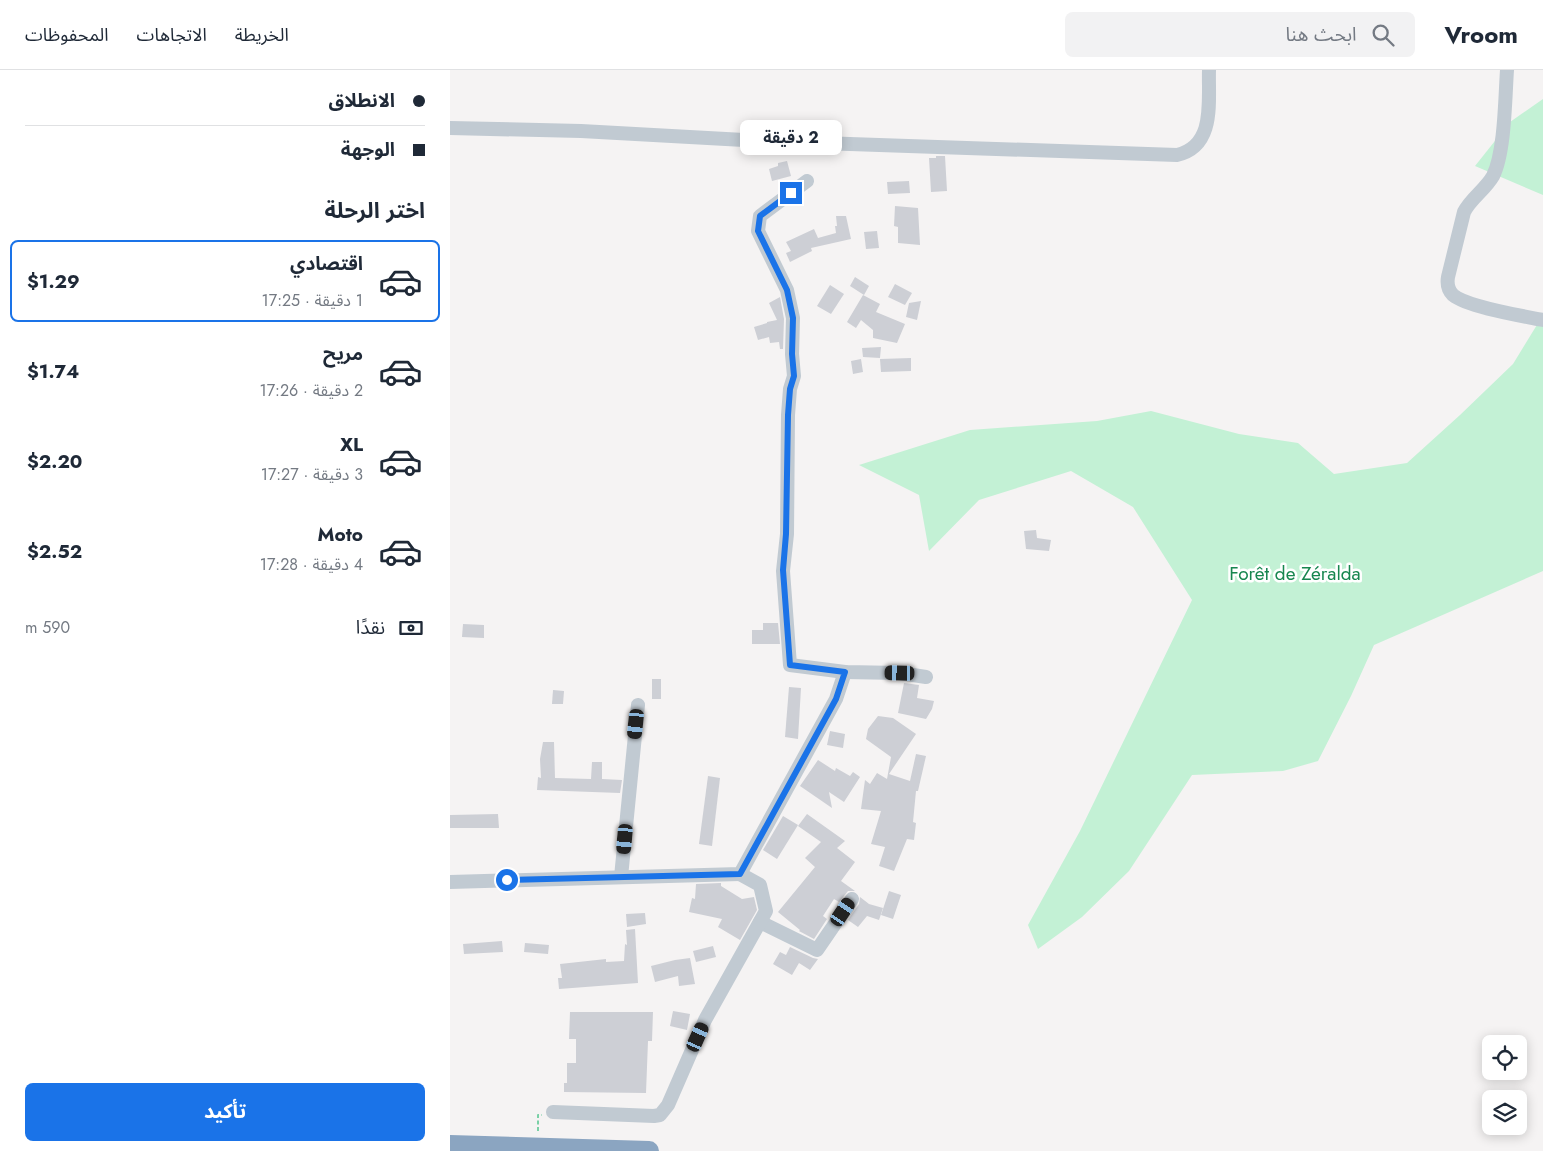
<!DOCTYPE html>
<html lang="ar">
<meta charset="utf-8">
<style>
body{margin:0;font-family:Jost,"Noto Sans Arabic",sans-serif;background:#f2f2f3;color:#1f2937;direction:rtl;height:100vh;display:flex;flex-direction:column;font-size:19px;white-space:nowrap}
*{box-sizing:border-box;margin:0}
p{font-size:16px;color:#747a83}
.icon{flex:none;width:28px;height:28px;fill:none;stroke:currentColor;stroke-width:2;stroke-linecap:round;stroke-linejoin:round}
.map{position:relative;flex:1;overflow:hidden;direction:ltr}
.panel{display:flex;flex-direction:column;background:#fff;width:450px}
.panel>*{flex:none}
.banner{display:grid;align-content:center;height:110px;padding:0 25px;background:#fff}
.controls{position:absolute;left:1032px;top:965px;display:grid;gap:10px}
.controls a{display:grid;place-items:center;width:45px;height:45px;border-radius:8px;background:#fff;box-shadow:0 2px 12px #0003;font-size:25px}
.end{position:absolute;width:22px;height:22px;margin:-11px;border:6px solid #1a73e8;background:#fff;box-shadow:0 0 0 2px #fff}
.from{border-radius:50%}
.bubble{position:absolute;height:35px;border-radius:8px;background:#fff;box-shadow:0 2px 12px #0003;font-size:16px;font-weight:700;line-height:35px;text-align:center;direction:rtl}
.car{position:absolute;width:15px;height:30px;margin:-15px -8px;border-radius:6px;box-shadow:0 0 4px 1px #0007;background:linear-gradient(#222 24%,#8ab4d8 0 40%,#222 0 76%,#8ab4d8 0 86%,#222 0)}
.banner b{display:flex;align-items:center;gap:18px;height:48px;font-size:19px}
.banner b+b{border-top:1px solid #e0e1e3}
.banner i{width:12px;height:12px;background:#1f2937}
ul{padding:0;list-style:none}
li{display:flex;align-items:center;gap:15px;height:82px;margin:0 10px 8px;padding:0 15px;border:2px solid transparent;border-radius:8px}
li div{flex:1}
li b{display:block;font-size:19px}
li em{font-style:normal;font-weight:700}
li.current{border-color:#1a73e8}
li>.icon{width:45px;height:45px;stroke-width:1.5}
h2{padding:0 25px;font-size:22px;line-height:60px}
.pay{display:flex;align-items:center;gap:12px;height:55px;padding:0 25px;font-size:19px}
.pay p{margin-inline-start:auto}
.cta{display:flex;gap:10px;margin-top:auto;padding:10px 25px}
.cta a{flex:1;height:58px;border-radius:8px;background:#1a73e8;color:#fff;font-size:20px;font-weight:700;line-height:58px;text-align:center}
header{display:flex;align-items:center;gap:30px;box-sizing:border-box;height:70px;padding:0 25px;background:#fff;border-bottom:1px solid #e0e1e3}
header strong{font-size:24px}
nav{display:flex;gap:28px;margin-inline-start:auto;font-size:18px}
.search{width:350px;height:45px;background:#f2f2f3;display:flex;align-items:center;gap:12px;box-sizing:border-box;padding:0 18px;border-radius:8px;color:#747a83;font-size:19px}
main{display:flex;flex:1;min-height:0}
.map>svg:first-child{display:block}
</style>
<header>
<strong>Vroom</strong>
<div class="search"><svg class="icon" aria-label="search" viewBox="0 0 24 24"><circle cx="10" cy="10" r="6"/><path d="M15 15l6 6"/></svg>ابحث هنا</div>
<nav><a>الخريطة</a><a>الاتجاهات</a><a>المحفوظات</a></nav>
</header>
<main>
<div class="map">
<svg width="1093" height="1081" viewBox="0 0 1093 1081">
<rect width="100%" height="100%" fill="#f5f3f3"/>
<g fill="#c3f1d5">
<polygon points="1093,29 1093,125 1025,96 1060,52"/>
<polygon points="1093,245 1093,501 924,575 901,626 868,691 833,701 742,705 679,801 632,847 588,879 578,855 630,761 742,530 683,437 621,401 529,430 479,481 469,425 409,395 520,360 647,351 701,341 789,364 848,373 884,404 957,393 1010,345 1063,294"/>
</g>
<g fill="#cdcfd5">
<polygon points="486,86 495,86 497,121 481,122 479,88 486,88"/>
<polygon points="337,91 341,106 322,111 319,99 328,96 328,93"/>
<polygon points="459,111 460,123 438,124 437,112"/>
<polygon points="445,136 468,138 470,175 448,173 448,157 444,156"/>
<polygon points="386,146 396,146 401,169 361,178 362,181 340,192 336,183 341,181 336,172 364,159 368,168 386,163 385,156 387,156"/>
<polygon points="427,161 429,178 416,179 414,162"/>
<polygon points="405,207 419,216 414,225 400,216"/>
<polygon points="445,214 462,223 455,235 438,227"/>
<polygon points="380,215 394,224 381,244 367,236"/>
<polygon points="413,225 430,234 426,242 455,254 447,273 423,268 423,260 411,250 406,258 397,252"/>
<polygon points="330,227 334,249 333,279 330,279 329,272 320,273 319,267 308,270 304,257 317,253 317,252 327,250 319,233"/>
<polygon points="471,231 467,250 456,247 459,233"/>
<polygon points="431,277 430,288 413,287 412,278"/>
<polygon points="461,288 461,301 431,302 430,289"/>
<polygon points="411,289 413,302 403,304 401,291"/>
<polygon points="586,460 587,468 601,470 599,481 576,479 574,461"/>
<polygon points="313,553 328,553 330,574 302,574 302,560 313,560"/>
<polygon points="13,554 34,555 34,568 12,567"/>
<rect x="202" y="609" width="9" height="20"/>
<polygon points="454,613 469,615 467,628 484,631 482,639 476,649 448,643"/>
<polygon points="339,617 351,618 348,669 335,667"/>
<polygon points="103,620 114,621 113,634 102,634"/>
<polygon points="428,646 443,648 466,664 439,704 460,711 466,684 476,686 468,721 466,721 463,752 466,753 464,770 457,769 444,801 429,796 435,777 421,774 431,741 411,739 415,710 420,714 427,703 437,709 441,687 416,669 418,659"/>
<polygon points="380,661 395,664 393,678 377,675"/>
<polygon points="93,672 104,672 105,708 141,709 142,692 152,692 152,709 172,710 170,723 87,720 88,707 91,708 90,689"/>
<polygon points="368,690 385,701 386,698 400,706 403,702 410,707 394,732 379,722 382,738 350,716"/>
<polygon points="258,706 270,708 262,776 249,774"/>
<polygon points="48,744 49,758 0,758 0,745"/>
<polygon points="357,744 395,771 387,778 405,792 391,811 405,821 398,821 389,832 384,829 373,846 377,849 364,869 349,861 350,860 328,842 365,797 355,788 371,772 348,756"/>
<polygon points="333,746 348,755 327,789 313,780"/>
<polygon points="271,813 271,816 292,829 304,827 307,840 290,870 268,857 272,849 239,842 242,828 245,829 246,814"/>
<polygon points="439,821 451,825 443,849 431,845"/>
<polygon points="410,827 419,834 433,838 429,850 417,846 408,857 398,850 409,834"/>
<polygon points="195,843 196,854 177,857 176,844"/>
<polygon points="185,859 188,913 109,919 108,908 112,908 110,894 156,889 156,892 174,891 175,874 177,875 176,860"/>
<polygon points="52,871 53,882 14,884 13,874"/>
<polygon points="75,873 99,875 98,884 74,882"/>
<polygon points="263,876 266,887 246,892 243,881"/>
<polygon points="340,877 363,888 368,889 360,900 349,893 342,905 323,894 330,882 336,885"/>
<polygon points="240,888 245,914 229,916 228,906 205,912 201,896 225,890"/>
<polygon points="223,941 240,944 237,960 220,956"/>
<polygon points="120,942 203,942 202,971 198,971 196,1023 114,1022 114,1013 117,1013 117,993 126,993 126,969 119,969"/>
</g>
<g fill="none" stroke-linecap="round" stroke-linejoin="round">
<polyline stroke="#7ad0a6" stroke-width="2" stroke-dasharray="4 2.5" stroke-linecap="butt" points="88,1061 88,1045 92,1045"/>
<g stroke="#c1cad2" stroke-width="14">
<path d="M1057,0C1055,28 1055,82 1043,106C1035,120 1021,128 1014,142L998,207C997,213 998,220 1003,225C1017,237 1073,246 1093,250"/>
<path d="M0,58L131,61L312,71L727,85C766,76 758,31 759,0"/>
<polyline points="357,111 310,146 308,161 337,220 343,248 342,284 344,306 340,319 338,345 337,464 333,501 340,595 395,602 450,603 476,607"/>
<polyline points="171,807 188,635"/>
<polyline points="0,812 290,804 386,629 395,602"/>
<polyline points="310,852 367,880 402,829"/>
<polyline points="103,1042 204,1046 210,1045 218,1035 255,950 316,841 310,815 290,804"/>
</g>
<polyline stroke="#8ba5c1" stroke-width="20" points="0,1075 199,1081"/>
</g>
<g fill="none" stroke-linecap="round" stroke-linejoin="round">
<polyline stroke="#1a73e8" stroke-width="6" points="57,810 290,804 386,629 395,602 340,595 333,500 336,464 338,345 340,319 344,306 342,284 343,248 337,220 308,161 310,146 341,123"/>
</g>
<g text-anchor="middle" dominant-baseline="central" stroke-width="5" stroke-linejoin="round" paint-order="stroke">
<g font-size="19" fill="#17864f" stroke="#fff">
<text x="845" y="503">Forêt de Zéralda</text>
</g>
</g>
</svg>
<div class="controls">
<a><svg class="icon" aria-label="locate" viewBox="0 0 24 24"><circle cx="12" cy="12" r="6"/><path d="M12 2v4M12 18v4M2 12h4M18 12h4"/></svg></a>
<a><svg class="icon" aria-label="layers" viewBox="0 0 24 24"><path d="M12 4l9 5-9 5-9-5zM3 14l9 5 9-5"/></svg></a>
</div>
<i class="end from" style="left:57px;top:810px"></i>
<i class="end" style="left:341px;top:123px"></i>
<div class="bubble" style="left:290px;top:50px;width:102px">2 دقيقة</div>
<i class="car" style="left:450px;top:603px;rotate:271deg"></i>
<i class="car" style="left:186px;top:654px;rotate:186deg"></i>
<i class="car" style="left:175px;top:769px;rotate:185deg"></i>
<i class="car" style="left:393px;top:842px;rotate:34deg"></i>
<i class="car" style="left:248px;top:967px;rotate:24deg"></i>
</div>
<section class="panel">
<div class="banner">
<b><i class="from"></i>الانطلاق</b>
<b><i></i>الوجهة</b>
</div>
<h2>اختر الرحلة</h2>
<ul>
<li class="current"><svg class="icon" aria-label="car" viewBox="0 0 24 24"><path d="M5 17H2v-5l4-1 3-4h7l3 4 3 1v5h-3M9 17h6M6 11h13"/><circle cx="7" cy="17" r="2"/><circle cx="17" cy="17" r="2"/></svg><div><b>اقتصادي</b><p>1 دقيقة · 17:25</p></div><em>$1.29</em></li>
<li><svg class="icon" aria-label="car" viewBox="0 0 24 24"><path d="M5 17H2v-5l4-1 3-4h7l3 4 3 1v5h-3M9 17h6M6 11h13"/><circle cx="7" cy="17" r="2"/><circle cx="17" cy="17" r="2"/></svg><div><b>مريح</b><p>2 دقيقة · 17:26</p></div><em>$1.74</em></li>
<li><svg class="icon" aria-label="car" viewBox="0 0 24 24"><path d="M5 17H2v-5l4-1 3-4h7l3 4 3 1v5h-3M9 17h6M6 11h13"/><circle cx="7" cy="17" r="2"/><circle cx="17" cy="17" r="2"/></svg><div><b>XL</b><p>3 دقيقة · 17:27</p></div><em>$2.20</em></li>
<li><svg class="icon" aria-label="car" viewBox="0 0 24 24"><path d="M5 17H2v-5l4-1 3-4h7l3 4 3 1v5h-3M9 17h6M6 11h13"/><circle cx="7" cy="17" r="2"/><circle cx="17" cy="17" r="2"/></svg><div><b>Moto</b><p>4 دقيقة · 17:28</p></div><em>$2.52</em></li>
</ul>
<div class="pay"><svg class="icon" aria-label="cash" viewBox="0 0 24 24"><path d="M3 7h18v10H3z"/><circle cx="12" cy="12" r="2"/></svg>نقدًا<p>590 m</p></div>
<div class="cta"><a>تأكيد</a></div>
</section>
</main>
